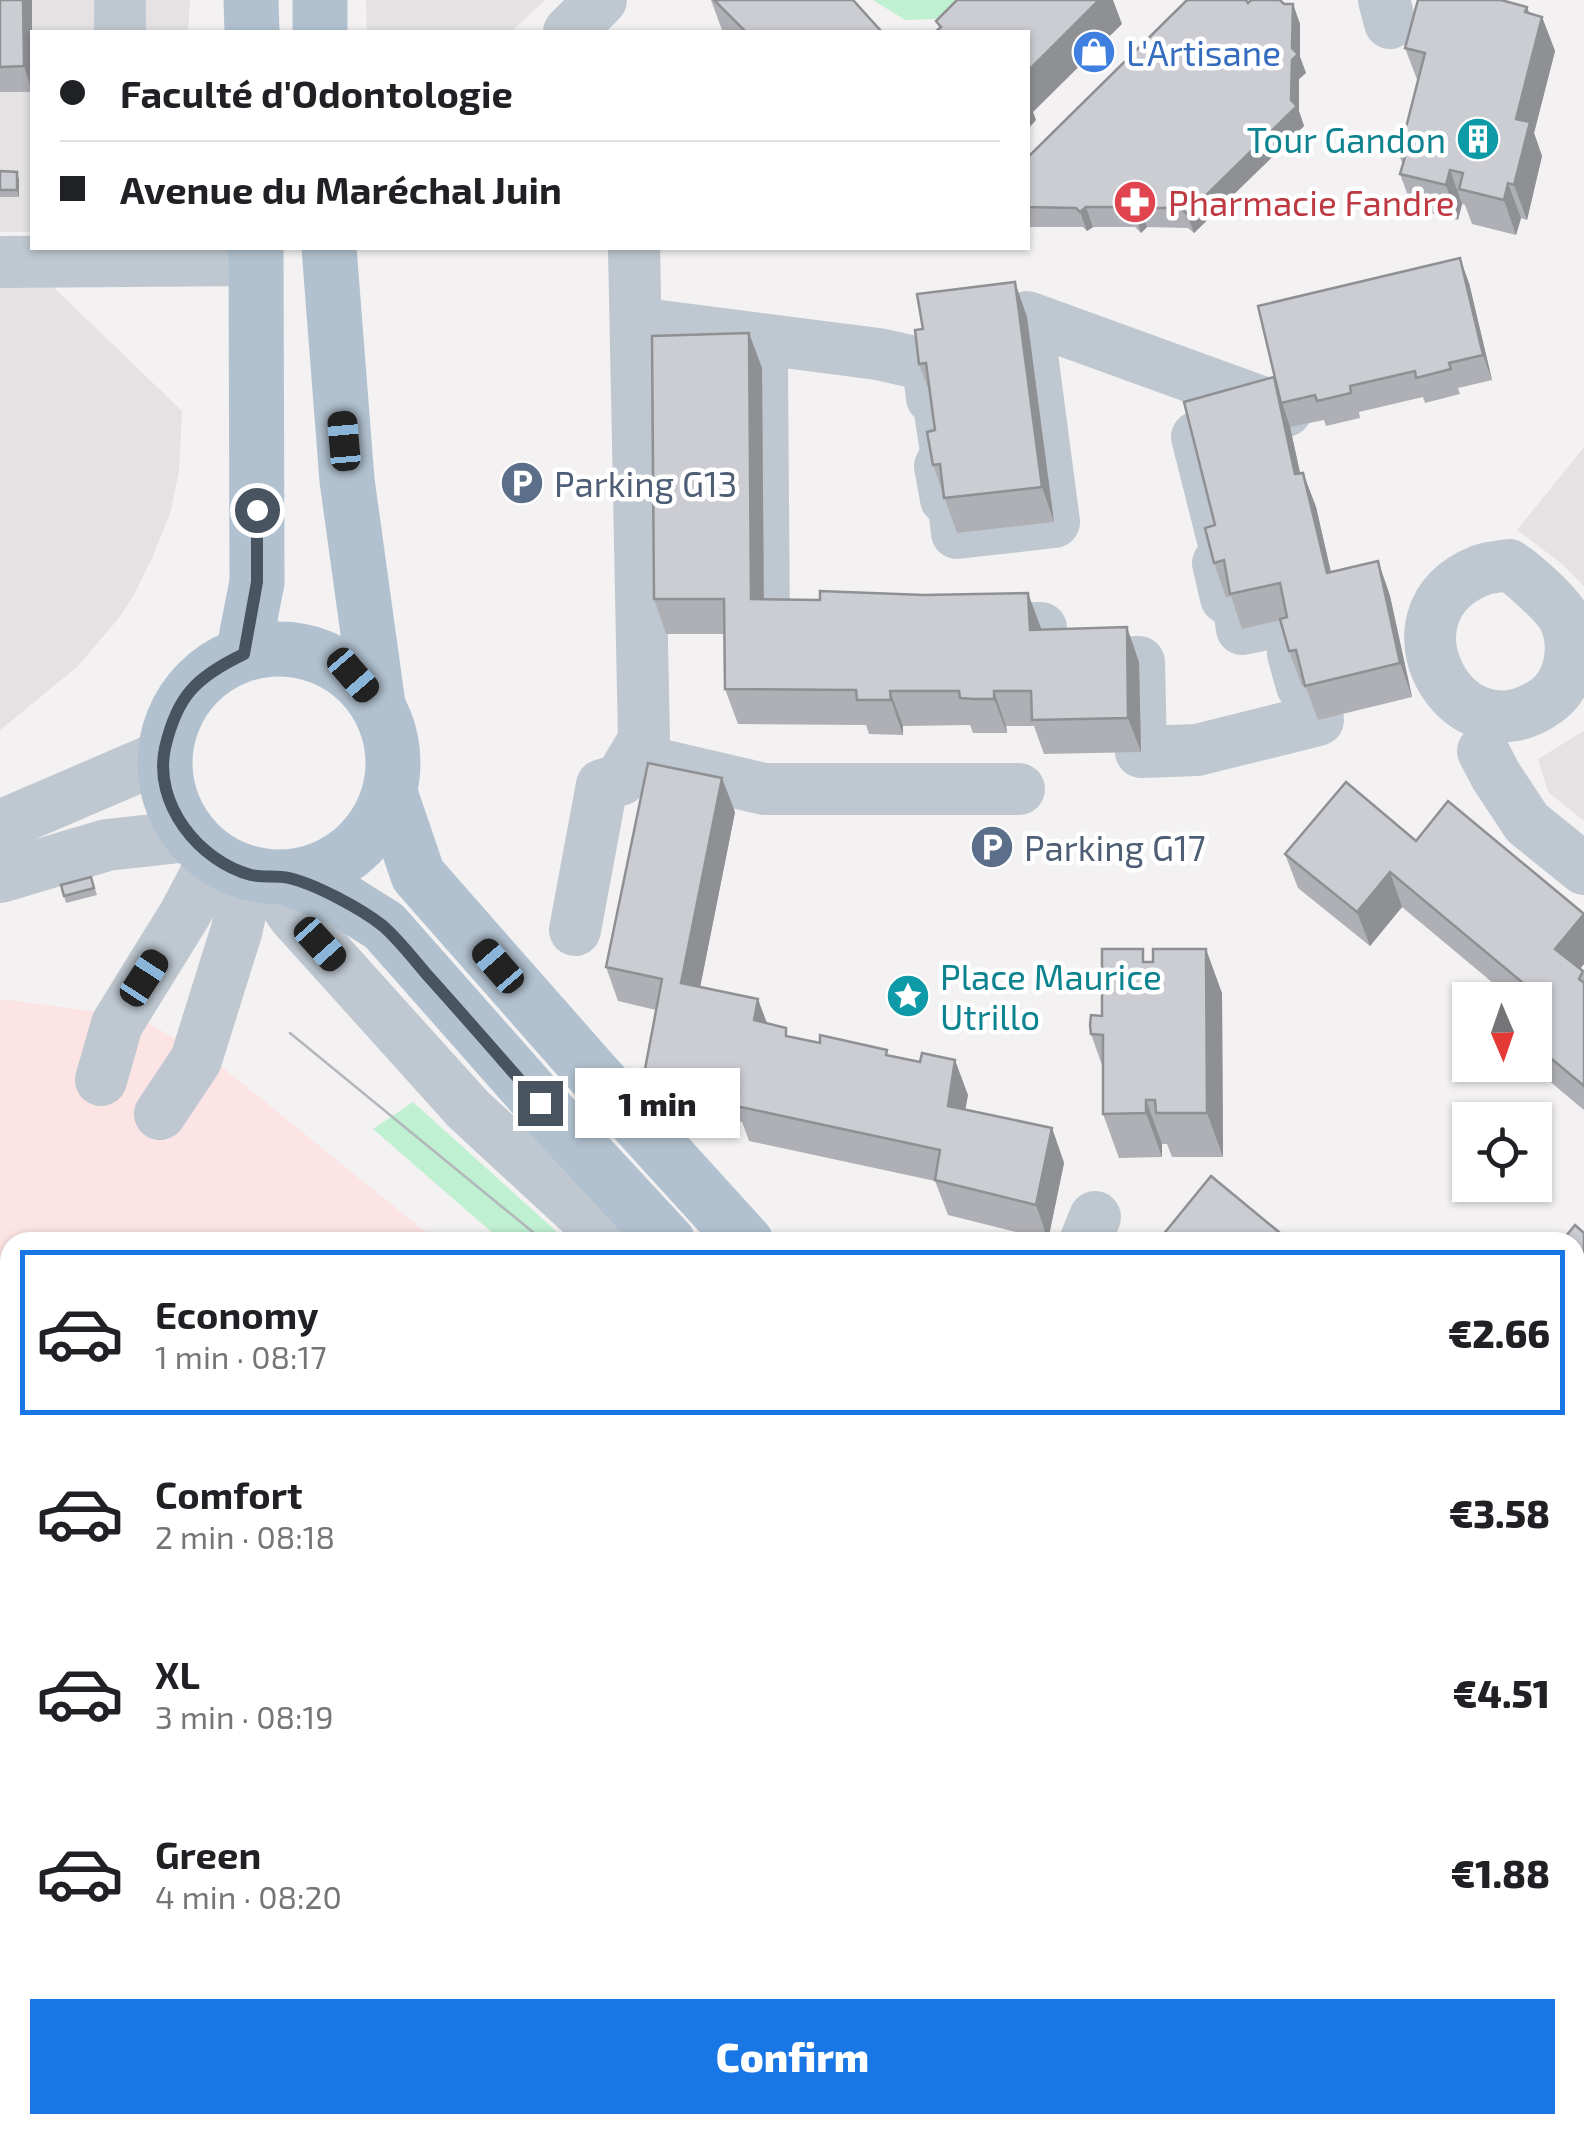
<!DOCTYPE html>
<meta charset="utf-8">
<style>
body{margin:0;font-family:"Exo 2",sans-serif;background:#f6f6f6;color:#202124;height:100vh;display:flex;flex-direction:column;font-size:38px;white-space:nowrap}
*{box-sizing:border-box;margin:0}
p{font-size:32px;color:#757577}
.icon{flex:none;width:55px;height:55px;fill:none;stroke:currentColor;stroke-width:2;stroke-linecap:round;stroke-linejoin:round}
.map{position:relative;flex:1;overflow:hidden}
.side{position:absolute;left:0px;top:1232px;width:1585px;height:902px;display:flex;flex-direction:column;background:#fff;border-radius:30px 30px 0 0;box-shadow:0 2px 8px #0004}
.side>*{flex:none}
.banner{position:absolute;left:30px;top:30px;width:1000px;height:220px;border-radius:0px;box-shadow:0 2px 8px #0004;display:grid;align-content:center;height:220px;padding:0 30px;background:#fff}
.needle{width:65px;rotate:178deg}
.tools{position:absolute;left:1452px;top:982px;display:grid;gap:20px}
.tools a{display:grid;place-items:center;width:100px;height:100px;border-radius:0px;background:#fff;box-shadow:0 2px 8px #0004;font-size:50px}
.end{position:absolute;width:45px;height:45px;margin:-22px;border:12px solid #48545f;background:#fff;box-shadow:0 0 0 5px #fff}
.from{border-radius:50%}
.bubble{position:absolute;height:70px;border-radius:0px;background:#fff;box-shadow:0 2px 8px #0004;font-size:32px;font-weight:800;line-height:70px;text-align:center}
.car{position:absolute;width:30px;height:60px;margin:-30px -15px;border-radius:12px;box-shadow:0 0 8px 2px #0007;background:linear-gradient(#222 24%,#8ab4d8 0 40%,#222 0 76%,#8ab4d8 0 86%,#222 0)}
.banner b{display:flex;align-items:center;gap:35px;height:95px;font-size:38px}
.banner b+b{border-top:2px solid #e0e0e0}
.banner i{width:25px;height:25px;background:#202124}
ul{padding:18px 0 0;list-style:none}
li{display:flex;align-items:center;gap:30px;height:165px;margin:0 20px 15px;padding:0 10px;border:5px solid transparent;border-radius:0px}
li div{flex:1}
li b{display:block;font-size:38px}
li em{font-style:normal;font-weight:800}
li.selected{border-color:#1976e5}
li>.icon{width:90px;height:90px;stroke-width:1.5}
.primary-button{display:flex;gap:20px;margin-top:auto;padding:20px 30px}
.primary-button a{flex:1;height:115px;border-radius:0px;background:#1976e5;color:#fff;font-size:40px;font-weight:800;line-height:115px;text-align:center}
.map>svg:first-child{display:block}
</style>
<div class="map">
<svg width="1584" height="2133" viewBox="0 0 1584 2133">
<rect width="100%" height="100%" fill="#f3f1f1"/>
<g fill="#e4e2e3">
<polygon points="0,0 190,0 188,32 32,32 32,232 0,232"/>
<polygon points="366,0 545,0 511,32 367,32"/>
<polygon points="51,285 182,411 179,471 170,514 152,558 134,595 119,618 77,667 0,730 0,286"/>
<polygon points="1584,447 1584,586 1562,564 1517,530"/>
<polygon points="1584,731 1584,821 1548,792 1538,759"/>
<polygon points="1105,2125 1505,2125 1515,2133 1103,2133"/>
</g>
<polygon fill="#fbe4e3" points="0,999 138,1017 217,1063 438,1242 10,1242 10,2125 1105,2125 1103,2133 0,2133"/>
<g fill="#c0f0d2">
<polygon points="873,0 958,0 936,19 905,20"/>
<polygon points="413,1102 568,1242 503,1242 373,1129"/>
</g>
<g fill="none" stroke-linecap="round" stroke-linejoin="round">
<g stroke="#bfc8d0" stroke-width="52">
<polyline points="1384,0 1390,23"/>
<polyline points="120,32 120,0"/>
<polyline points="569,32 601,0"/>
<polyline points="0,262 256,260"/>
<polygon points="1027,317 1286,411 1197,437 1228,560 1218,563 1226,598 1237,594 1242,629 1292,619 1299,652 1293,654 1302,686 1308,685 1318,720 1197,750 1141,752 1139,662 1043,664 1041,628 936,630 833,626 833,635 764,633 762,368 664,371 660,326 878,354 928,365 932,398 938,398 948,465 940,466 946,499 953,499 957,533 1054,522"/>
<path d="M1509,565C1523,574 1557,604 1564,618C1577,645 1571,684 1546,701C1456,765 1375,613 1479,571C1488,567 1499,567 1509,565Z"/>
<polyline points="1483,751 1496,776 1527,823 1584,869"/>
<polyline points="655,761 657,764 764,789 1019,789"/>
<polyline points="0,826 163,756"/>
<polyline points="0,877 107,845 189,836"/>
<polyline points="267,878 294,916 468,1109 612,1242"/>
<polyline points="575,930 602,785 620,780 644,740 634,248"/>
<polyline points="101,1080 117,1024 185,914 214,859"/>
<polyline points="160,1114 196,1060 237,929 248,874"/>
<polyline points="1085,1242 1095,1217"/>
<polyline points="0,1874 10,1871"/>
<polyline points="0,2083 10,2076"/>
<polyline points="476,2125 480,2131"/>
<polyline points="834,2125 844,2133"/>
<polyline points="1243,2125 1245,2133"/>
<polyline points="970,2133 983,2125"/>
<polyline points="1077,2133 1079,2125"/>
</g>
<g stroke="#b1c1cf" stroke-width="55">
<polyline points="251,0 252,32"/>
<polyline points="320,0 320,32"/>
<polyline points="329,248 347,480 378,705"/>
<circle cx="279" cy="763" r="114"/>
<polyline points="243,654 257,582 256,248"/>
<polyline points="390,793 418,875 594,1075 746,1242"/>
<polyline points="288,878 341,899 384,926 566,1132 668,1242"/>
<polyline points="1575,1972 1584,1980"/>
<polyline points="1575,2040 1584,2047"/>
</g>
<g stroke="#b3b6bb" stroke-width="2.5">
<polyline points="290,1033 545,1242"/>
<polyline points="1575,2095 1584,2103"/>
<polyline points="1575,2117 1584,2125"/>
</g>
</g>
<g fill="#afb0b5">
<rect x="0" y="0" width="32" height="92"/>
<polygon points="711,0 853,0 882,32 725,32 722,30"/>
<polygon points="1248,3 1293,4 1300,24 1300,57 1306,73 1299,79 1299,111 1304,126 1194,233 1188,228 1147,227 1141,233 1135,227 1093,227 1087,231 1083,227 1028,227 1028,157"/>
<polygon points="1527,7 1529,13 1542,17 1555,51 1534,133 1542,156 1527,220 1521,218 1516,235 1472,224 1465,205 1462,204 1458,220 1413,209 1400,174 1403,165 1399,155 1418,82 1405,48"/>
<polygon points="0,171 19,179 19,197 0,197"/>
<polygon points="1469,283 1492,380 1458,388 1460,394 1425,403 1423,397 1359,412 1360,418 1326,426 1324,420 1290,427 1300,473 1303,473 1316,507 1331,572 1378,561 1390,596 1412,697 1318,720 1305,685 1302,686 1289,651 1281,620 1242,629 1231,596 1226,598 1214,563 1274,377"/>
<polygon points="1027,317 1054,522 957,533 933,465 935,430 930,394 919,364"/>
<polygon points="762,368 764,599 1041,630 1139,662 1141,752 1044,754 1034,726 1006,726 1007,733 973,733 970,725 903,726 903,735 869,734 866,725 738,724 725,689 725,634 666,634 654,599"/>
<polygon points="735,812 700,987 789,1037 889,1056 968,1095 965,1109 1052,1128 1064,1163 1048,1240 948,1215 935,1181 749,1141 742,1122 657,1103 645,1069 656,1010 618,1001 606,967"/>
<polygon points="1416,841 1584,914 1584,964 1580,969 1584,973 1584,1110 1530,1065 1535,1065 1535,1000 1511,998 1402,907 1370,946 1298,888 1285,854"/>
<polygon points="91,877 97,895 66,903 61,885"/>
<polygon points="1148,962 1222,993 1223,1157 1172,1157 1167,1144 1162,1144 1162,1157 1119,1158 1103,1114 1103,1068 1091,1034 1102,1016"/>
<polygon points="1584,1581 1584,1762 1575,1755 1575,1592"/>
<polygon points="502,2125 743,2125 746,2133 490,2133"/>
</g>
<g fill="#8e9094">
<polygon points="23,0 32,0 32,91 24,66"/>
<polygon points="1099,0 1113,0 1122,24 1033,112 1036,120 1028,129 1028,71"/>
<polygon points="1293,4 1300,24 1300,57 1306,73 1299,79 1299,111 1304,126 1194,233 1187,214 1291,100"/>
<polygon points="1527,7 1537,36 1542,17 1555,51 1534,133 1542,156 1527,220 1514,185 1516,119"/>
<polygon points="1450,170 1462,204 1458,220 1446,185"/>
<polygon points="17,172 19,179 19,197 17,190"/>
<polygon points="1508,183 1521,218 1516,235 1504,200"/>
<polygon points="1086,207 1093,227 1087,231 1080,212"/>
<polygon points="1140,208 1147,227 1141,233 1134,213"/>
<polygon points="1460,258 1469,283 1492,380 1483,355"/>
<polygon points="1015,282 1027,317 1054,522 1042,487"/>
<polygon points="749,333 762,368 764,633 751,599"/>
<polygon points="1274,377 1290,427 1308,509 1295,474"/>
<polygon points="1303,473 1316,507 1339,608 1327,573"/>
<polygon points="1378,561 1390,596 1412,697 1400,663"/>
<polygon points="1028,593 1041,628 1043,664 1030,630"/>
<polygon points="1127,627 1139,662 1141,752 1128,718"/>
<polygon points="890,691 903,726 903,735 891,700"/>
<polygon points="994,691 1006,726 1007,733 994,699"/>
<polygon points="722,778 735,812 694,1018 681,983"/>
<polygon points="1390,872 1402,907 1370,946 1357,912"/>
<polygon points="1584,914 1584,964 1567,984 1555,949"/>
<polygon points="1206,949 1222,993 1223,1157 1207,1113"/>
<polygon points="758,999 771,1034 754,1020"/>
<polygon points="955,1060 968,1095 960,1140 948,1106"/>
<polygon points="1146,1100 1162,1144 1162,1157 1146,1113"/>
<polygon points="1052,1128 1064,1163 1048,1240 1036,1205"/>
<polygon points="1584,1343 1584,1393 1575,1404 1575,1354"/>
<polygon points="10,1609 10,1645 0,1667 0,1631"/>
<polygon points="1584,1657 1584,1693 1575,1681 1575,1668"/>
</g>
<g fill="#cbcdd3" stroke="#8e9094" stroke-width="2.5">
<polygon points="0,0 23,0 24,66 0,67"/>
<polygon points="714,0 853,0 881,31 746,32"/>
<polygon points="957,0 1099,0 1028,71 1028,32 935,32 941,27 936,21"/>
<polygon points="1187,0 1246,0 1248,3 1251,0 1280,0 1284,4 1293,4 1292,48 1298,54 1292,60 1291,100 1297,106 1187,214 1181,208 1140,208 1134,213 1127,207 1086,207 1080,212 1076,208 1028,207 1028,157"/>
<polygon points="1418,0 1501,0 1527,7 1525,12 1542,17 1516,119 1530,122 1514,185 1508,183 1504,200 1459,189 1463,173 1450,170 1446,185 1400,174 1405,157 1399,155 1425,53 1405,48"/>
<polygon points="0,171 17,172 17,190 0,190"/>
<polygon points="1460,258 1483,355 1449,363 1451,369 1416,378 1415,371 1350,386 1351,393 1317,401 1315,395 1281,403 1258,306"/>
<polygon points="1015,282 1042,487 944,498 940,464 933,465 927,432 935,430 926,363 919,364 915,330 923,329 917,294"/>
<polygon points="749,333 751,599 820,600 820,591 924,595 1028,593 1030,630 1127,627 1128,718 1032,720 1031,691 994,691 994,699 973,699 960,698 959,691 890,691 891,700 857,700 856,690 725,689 724,599 654,599 652,336"/>
<polygon points="1274,377 1295,474 1303,473 1327,573 1378,561 1400,663 1305,686 1296,650 1289,651 1280,619 1287,617 1280,583 1230,594 1224,560 1214,563 1205,528 1215,525 1184,402"/>
<polygon points="648,763 722,778 681,983 758,999 754,1020 786,1028 786,1036 820,1043 820,1035 887,1050 886,1055 920,1062 922,1053 955,1060 948,1106 1052,1128 1036,1205 935,1180 940,1150 736,1106 739,1090 645,1069 662,979 606,967"/>
<polygon points="1346,782 1416,841 1448,801 1584,914 1555,949 1583,971 1579,979 1584,983 1584,1086 1535,1045 1535,1000 1509,1000 1523,983 1390,872 1357,912 1285,854"/>
<polygon points="91,877 94,888 64,896 61,885"/>
<polygon points="1102,949 1143,949 1143,962 1153,962 1153,949 1206,949 1207,1113 1156,1113 1155,1100 1146,1100 1146,1113 1103,1114 1103,1035 1091,1034 1090,1025 1091,1015 1102,1016"/>
<polygon points="1211,1176 1291,1242 1170,1242 1162,1236"/>
<polygon points="1575,1225 1584,1233 1584,1343 1575,1354 1575,1242 1561,1242"/>
<polygon points="1584,1581 1584,1657 1575,1668 1575,1592"/>
<polygon points="0,1583 10,1587 10,1609 0,1631"/>
<polygon points="1575,1675 1584,1682 1584,1745 1575,1737"/>
<polygon points="1,2109 10,2122 10,2125 12,2125 17,2133 0,2133"/>
<polygon points="97,2125 441,2125 446,2133 85,2133"/>
<polygon points="502,2125 509,2125 515,2133 490,2133"/>
<polygon points="515,2125 742,2125 744,2133 521,2133"/>
</g>
<g fill="none" stroke-linecap="round" stroke-linejoin="round">
<path stroke="#48545f" stroke-width="12" d="M257,510V582L244,654C196,677 177,696 165,748C153,804 199,861 251,875C264,878 277,875 289,878C315,884 362,909 383,926C400,941 415,961 429,977C467,1019 503,1061 540,1103"/>
</g>
<defs>
<g id="shop-disc" transform="scale(2.25)"><circle r="9.5" fill="#3f7fe0" stroke="#fff"/><path d="M-5-2.5h2.3a2.7 3.5 0 0 1 5.4 0H5L5.5 6h-11ZM-1.5-2.5h3a1.5 2.3 0 0 0-3 0Z" fill="#fff"/></g>
<g id="building-disc" transform="scale(2.25)"><circle r="9.5" fill="#0f9aa8" stroke="#fff"/><path d="M-4-6H4V6H1V3H-1V6H-4ZM-2.5-4.3h1.7v1.8h-1.7ZM.8-4.3h1.7v1.8H.8ZM-2.5-1h1.7V.8h-1.7ZM.8-1h1.7V.8H.8Z" fill="#fff"/></g>
<g id="pharmacy-disc" transform="scale(2.25)"><circle r="9.5" fill="#e0444e" stroke="#fff"/><path d="M-2-6h4v4h4v4h-4v4h-4v-4h-4v-4h4Z" fill="#fff"/></g>
<g id="parking-disc" transform="scale(2.25)"><circle r="9.5" fill="#5c6f8a" stroke="#fff"/><path d="M-3.5-5.5H1a3.5 3.5 0 0 1 0 7H-1V5.5H-3.5ZM-1-3.4V-.6H.8a1.4 1.4 0 0 0 0-2.8Z" fill="#fff"/></g>
<g id="sight-disc" transform="scale(2.25)"><circle r="9.5" fill="#0f9aa8" stroke="#fff"/><path d="M0-6L1.8-2.2L6-1.7L2.9 1.2L3.7 5.4L0 3.3L-3.7 5.4L-2.9 1.2L-6-1.7L-1.8-2.2Z" fill="#fff"/></g>
</defs>
<g fill-rule="evenodd">
<use href="#shop-disc" x="1094" y="52"/>
<use href="#building-disc" x="1478" y="139"/>
<use href="#pharmacy-disc" x="1135" y="202"/>
<use href="#parking-disc" x="522" y="483"/>
<use href="#parking-disc" x="992" y="847"/>
<use href="#sight-disc" x="908" y="996"/>
</g>
<g text-anchor="middle" dominant-baseline="central" stroke-width="9" stroke-linejoin="round" paint-order="stroke">
<g font-size="35" fill="#366cbe" stroke="#fff" text-anchor="start">
<text x="1126" y="52">L'Artisane</text>
</g>
<g font-size="35" fill="#0d838f" stroke="#fff" text-anchor="end">
<text x="1446" y="139">Tour Gandon</text>
<text x="940" y="976" text-anchor="start">Place Maurice<tspan x="940" dy="40">Utrillo</tspan></text>
</g>
<g font-size="35" fill="#be3a42" stroke="#fff" text-anchor="start">
<text x="1168" y="202">Pharmacie Fandre</text>
</g>
<g font-size="35" fill="#4e5e75" stroke="#fff" text-anchor="start">
<text x="554" y="483">Parking G13</text>
<text x="1024" y="847">Parking G17</text>
</g>
</g>
</svg>
<div class="tools">
<a><svg class="needle" viewBox="-14 -14 28 28"><path d="M0-13l5 13h-10z" fill="#e53935"/><path d="M0 13l5-13h-10z" fill="#757577"/></svg></a>
<a><svg class="icon" aria-label="locate" viewBox="0 0 24 24"><circle cx="12" cy="12" r="6"/><path d="M12 2v4M12 18v4M2 12h4M18 12h4"/></svg></a>
</div>
<i class="end from" style="left:257px;top:510px"></i>
<i class="end" style="left:540px;top:1103px"></i>
<div class="bubble" style="left:575px;top:1068px;width:165px">1 min</div>
<i class="car" style="left:344px;top:441px;rotate:355deg"></i>
<i class="car" style="left:353px;top:675px;rotate:139deg"></i>
<i class="car" style="left:320px;top:944px;rotate:138deg"></i>
<i class="car" style="left:498px;top:966px;rotate:319deg"></i>
<i class="car" style="left:144px;top:978px;rotate:33deg"></i>
<div class="banner">
<b><i class="from"></i>Faculté d'Odontologie</b>
<b><i></i>Avenue du Maréchal Juin</b>
</div>
<section class="side">
<ul>
<li class="selected"><svg class="icon" aria-label="car" viewBox="0 0 24 24"><path d="M5 17H2v-5l4-1 3-4h7l3 4 3 1v5h-3M9 17h6M6 11h13"/><circle cx="7" cy="17" r="2"/><circle cx="17" cy="17" r="2"/></svg><div><b>Economy</b><p>1 min · 08:17</p></div><em>€2.66</em></li>
<li><svg class="icon" aria-label="car" viewBox="0 0 24 24"><path d="M5 17H2v-5l4-1 3-4h7l3 4 3 1v5h-3M9 17h6M6 11h13"/><circle cx="7" cy="17" r="2"/><circle cx="17" cy="17" r="2"/></svg><div><b>Comfort</b><p>2 min · 08:18</p></div><em>€3.58</em></li>
<li><svg class="icon" aria-label="car" viewBox="0 0 24 24"><path d="M5 17H2v-5l4-1 3-4h7l3 4 3 1v5h-3M9 17h6M6 11h13"/><circle cx="7" cy="17" r="2"/><circle cx="17" cy="17" r="2"/></svg><div><b>XL</b><p>3 min · 08:19</p></div><em>€4.51</em></li>
<li><svg class="icon" aria-label="car" viewBox="0 0 24 24"><path d="M5 17H2v-5l4-1 3-4h7l3 4 3 1v5h-3M9 17h6M6 11h13"/><circle cx="7" cy="17" r="2"/><circle cx="17" cy="17" r="2"/></svg><div><b>Green</b><p>4 min · 08:20</p></div><em>€1.88</em></li>
</ul>
<div class="primary-button"><a>Confirm</a></div>
</section>
</div>
